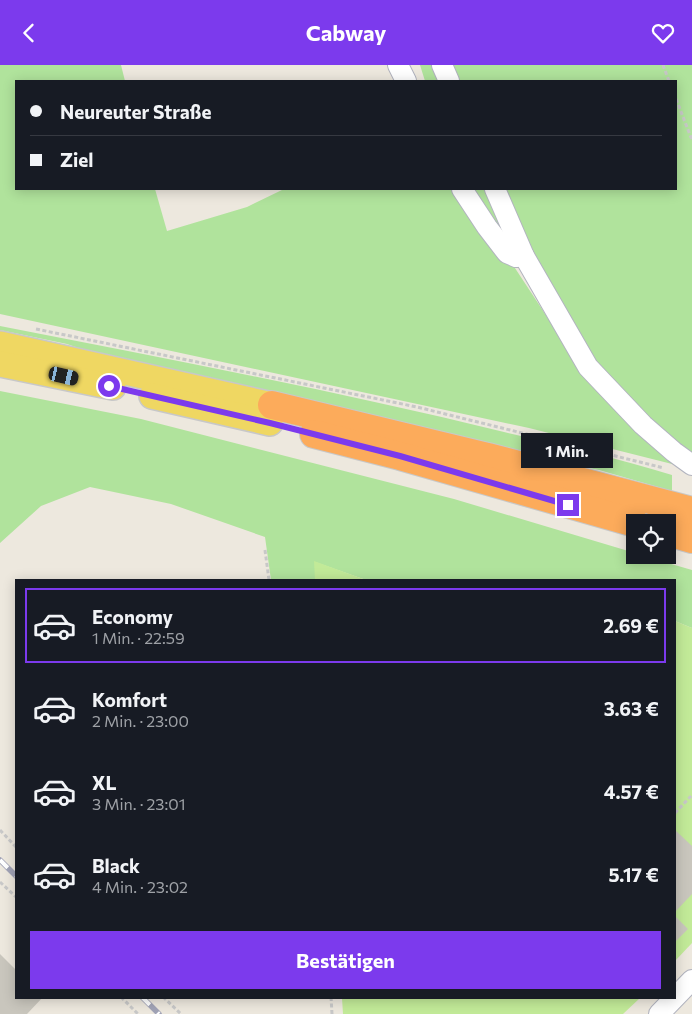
<!DOCTYPE html>
<html lang="de">
<meta charset="utf-8">
<style>
body{margin:0;font-family:Commissioner,sans-serif;background:#20242c;color:#f1f3f6;height:100vh;display:flex;flex-direction:column;font-size:19px;white-space:nowrap}
*{box-sizing:border-box;margin:0}
p{font-size:16px;color:#9ea1a6}
.icon{flex:none;width:28px;height:28px;fill:none;stroke:currentColor;stroke-width:2;stroke-linecap:round;stroke-linejoin:round}
.map{position:relative;flex:1;overflow:hidden}
.panel{position:absolute;left:15px;top:514px;width:661px;height:420px;display:flex;flex-direction:column;background:#171b24;border-radius:0px;box-shadow:0 2px 12px #0003}
.panel>*{flex:none}
.guide{position:absolute;left:15px;top:15px;width:662px;height:110px;border-radius:0px;box-shadow:0 2px 12px #0003;display:grid;align-content:center;height:110px;padding:0 15px;background:#171b24}
.tools{position:absolute;left:626px;top:449px;display:grid;gap:10px}
.tools a{display:grid;place-items:center;width:50px;height:50px;border-radius:0px;background:#171b24;box-shadow:0 2px 12px #0003;font-size:25px}
.end{position:absolute;width:22px;height:22px;margin:-11px;border:6px solid #7c3aed;background:#fff;box-shadow:0 0 0 2px #fff}
.from{border-radius:50%}
.bubble{position:absolute;height:35px;border-radius:0px;background:#171b24;box-shadow:0 2px 12px #0003;font-size:16px;font-weight:700;line-height:35px;text-align:center}
.car{position:absolute;width:15px;height:30px;margin:-15px -8px;border-radius:6px;box-shadow:0 0 4px 1px #0007;background:linear-gradient(#222 24%,#8ab4d8 0 40%,#222 0 76%,#8ab4d8 0 86%,#222 0)}
.guide b{display:flex;align-items:center;gap:18px;height:48px;font-size:19px}
.guide b+b{border-top:1px solid #363941}
.guide i{width:12px;height:12px;background:#f1f3f6}
ul{padding:9px 0 0;list-style:none}
li{display:flex;align-items:center;gap:15px;height:75px;margin:0 10px 8px;padding:0 5px;border:2px solid transparent;border-radius:0px}
li div{flex:1}
li b{display:block;font-size:19px}
li em{font-style:normal;font-weight:700}
li.selected{border-color:#7c3aed}
li>.icon{width:45px;height:45px;stroke-width:1.5}
.cta{display:flex;gap:10px;margin-top:auto;padding:10px 15px}
.cta a{flex:1;height:58px;border-radius:0px;background:#7c3aed;color:#fff;font-size:20px;font-weight:700;line-height:58px;text-align:center}
header{display:flex;justify-content:space-between;align-items:center;height:65px;padding:0 15px;background:#7c3aed;color:#fff;font-size:22px;font-weight:700}
.map>svg:first-child{display:block}
</style>
<header><svg class="icon" aria-label="back" viewBox="0 0 24 24"><path d="M15 5l-7 7 7 7"/></svg>Cabway<svg class="icon" aria-label="heart" viewBox="0 0 24 24"><path d="M12 20l-8-8c-3-5 5-10 8-4 3-6 11-1 8 4z"/></svg></header>
<div class="map">
<svg width="692" height="949" viewBox="0 0 692 949">
<rect width="100%" height="100%" fill="#ede8de"/>
<g fill="#b0e39c">
<polygon points="0,0 121,0 125,16 16,16 16,124 155,124 167,166 247,142 284,124 456,124 511,197 584,308 676,400 529,363 0,249"/>
<polygon points="420,0 692,0 692,399 588,302 524,191 462,124 676,124 676,16 425,16"/>
<path d="M0,261C168,294 337,326 504,367C560,380 617,393 672,410V426L599,405L531,391L110,294L67,279L0,265Z"/>
<polygon points="0,326 141,354 454,434 635,488 635,490 640,490 692,505 692,563 675,556 675,515 366,515 315,497 317,515 271,515 265,472 171,439 90,422 41,441 0,478"/>
</g>
<g fill="#c2ea98">
<polygon points="314,496 366,515 315,515"/>
<polygon points="675,556 692,563 692,878 675,896"/>
<polygon points="342,933 342,932 640,933 623,949 343,949"/>
</g>
<g fill="#c9c6bd">
<polygon points="675,765 692,781 692,829 675,847"/>
<polygon points="675,851 688,864 675,877"/>
<polygon points="0,889 16,905 16,932 43,932 27,949 0,949"/>
</g>
<g fill="none" stroke-linecap="round" stroke-linejoin="round">
<g stroke="#b2b4bf" stroke-width="22">
<g id="minor">
<polyline points="398,0 406,16"/>
<polyline points="442,0 449,16"/>
<polyline points="462,124 487,162 507,188 516,192 524,191"/>
<polyline points="495,124 524,191 588,302 643,360 674,387 692,400"/>
<polyline points="659,949 692,915"/>
</g>
</g>
<g stroke="#c8c8c8" stroke-width="28">
<g id="major">
<polyline points="0,279 272,340"/>
<polyline points="0,299 113,322"/>
<polyline points="152,331 270,358"/>
</g>
</g>
<g stroke="#c8c8c8" stroke-width="30">
<g id="highway">
<polyline points="272,340 488,392 692,446"/>
<polyline points="314,369 400,391 635,458"/>
<polyline points="668,467 692,474"/>
</g>
</g>
<g stroke="#c8c8c8" stroke-width="3" stroke-dasharray="4 2.5" stroke-linecap="butt">
<polyline points="663,0 669,16"/>
<polyline points="676,34 692,75"/>
<polyline points="36,264 417,342 664,403"/>
<polyline points="265,485 269,515"/>
<polyline points="675,748 692,730"/>
<polyline points="0,765 16,782"/>
<polyline points="0,817 16,832"/>
<polyline points="121,932 138,949"/>
<polyline points="163,932 181,949"/>
<polyline points="331,932 332,949"/>
</g>
<use href="#minor" stroke="#fff" stroke-width="20"/>
<use href="#major" stroke="#efd762" stroke-width="25"/>
<use href="#highway" stroke="#fcab5b" stroke-width="28"/>
<g stroke="#a1a3b6" stroke-width="5.5">
<g id="rail">
<polyline points="0,795 16,811"/>
<polyline points="142,932 159,949"/>
</g>
</g>
<use href="#rail" stroke="#fff" stroke-width="4" stroke-dasharray="11" stroke-linecap="butt"/>
</g>
<g fill="none" stroke-linecap="round" stroke-linejoin="round">
<polyline stroke="#7c3aed" stroke-width="6" points="109,321 270,358 400,391 568,440"/>
</g>
</svg>
<div class="tools">
<a><svg class="icon" aria-label="locate" viewBox="0 0 24 24"><circle cx="12" cy="12" r="6"/><path d="M12 2v4M12 18v4M2 12h4M18 12h4"/></svg></a>
</div>
<i class="end from" style="left:109px;top:321px"></i>
<i class="end" style="left:568px;top:440px"></i>
<div class="bubble" style="left:521px;top:368px;width:92px">1 Min.</div>
<i class="car" style="left:64px;top:311px;rotate:103deg"></i>
<div class="guide">
<b><i class="from"></i>Neureuter Straße</b>
<b><i></i>Ziel</b>
</div>
<section class="panel">
<ul>
<li class="selected"><svg class="icon" aria-label="car" viewBox="0 0 24 24"><path d="M5 17H2v-5l4-1 3-4h7l3 4 3 1v5h-3M9 17h6M6 11h13"/><circle cx="7" cy="17" r="2"/><circle cx="17" cy="17" r="2"/></svg><div><b>Economy</b><p>1 Min. · 22:59</p></div><em>2.69 €</em></li>
<li><svg class="icon" aria-label="car" viewBox="0 0 24 24"><path d="M5 17H2v-5l4-1 3-4h7l3 4 3 1v5h-3M9 17h6M6 11h13"/><circle cx="7" cy="17" r="2"/><circle cx="17" cy="17" r="2"/></svg><div><b>Komfort</b><p>2 Min. · 23:00</p></div><em>3.63 €</em></li>
<li><svg class="icon" aria-label="car" viewBox="0 0 24 24"><path d="M5 17H2v-5l4-1 3-4h7l3 4 3 1v5h-3M9 17h6M6 11h13"/><circle cx="7" cy="17" r="2"/><circle cx="17" cy="17" r="2"/></svg><div><b>XL</b><p>3 Min. · 23:01</p></div><em>4.57 €</em></li>
<li><svg class="icon" aria-label="car" viewBox="0 0 24 24"><path d="M5 17H2v-5l4-1 3-4h7l3 4 3 1v5h-3M9 17h6M6 11h13"/><circle cx="7" cy="17" r="2"/><circle cx="17" cy="17" r="2"/></svg><div><b>Black</b><p>4 Min. · 23:02</p></div><em>5.17 €</em></li>
</ul>
<div class="cta"><a>Bestätigen</a></div>
</section>
</div>
